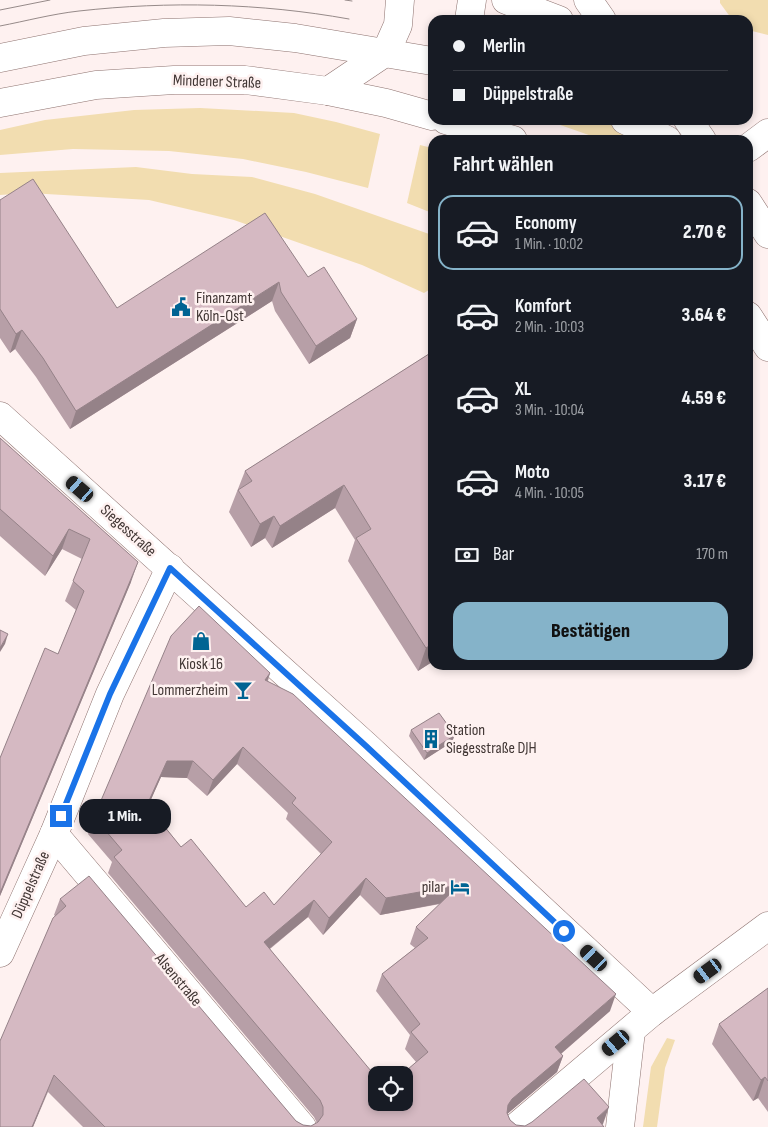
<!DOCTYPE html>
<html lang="de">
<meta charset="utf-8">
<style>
body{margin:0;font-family:"Sofia Sans Condensed",sans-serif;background:#242831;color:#f1f3f6;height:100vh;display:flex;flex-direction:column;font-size:19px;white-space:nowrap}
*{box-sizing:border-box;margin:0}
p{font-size:16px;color:#9ea1a6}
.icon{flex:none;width:28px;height:28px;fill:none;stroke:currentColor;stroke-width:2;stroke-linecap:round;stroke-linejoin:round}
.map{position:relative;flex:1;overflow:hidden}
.drawer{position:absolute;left:428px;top:135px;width:325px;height:535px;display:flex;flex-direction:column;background:#171b24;border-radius:15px;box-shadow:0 2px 8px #0003}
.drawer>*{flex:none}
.banner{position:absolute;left:428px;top:15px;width:325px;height:110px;border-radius:15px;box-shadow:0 2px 8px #0003;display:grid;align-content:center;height:110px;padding:0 25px;background:#171b24}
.fabs{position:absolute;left:368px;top:1066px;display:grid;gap:10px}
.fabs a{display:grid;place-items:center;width:45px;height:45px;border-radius:10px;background:#171b24;box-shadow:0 2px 8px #0003;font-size:25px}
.end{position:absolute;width:22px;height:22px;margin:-11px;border:6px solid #1a73e8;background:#fff;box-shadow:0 0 0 2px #fff}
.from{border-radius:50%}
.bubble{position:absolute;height:35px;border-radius:15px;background:#171b24;box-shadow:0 2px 8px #0003;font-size:16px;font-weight:800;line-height:35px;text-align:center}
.car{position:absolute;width:15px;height:30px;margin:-15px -8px;border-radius:6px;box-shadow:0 0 4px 1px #0007;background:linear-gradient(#222 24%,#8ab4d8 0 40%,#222 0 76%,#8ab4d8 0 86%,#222 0)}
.banner b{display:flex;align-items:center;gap:18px;height:48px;font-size:19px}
.banner b+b{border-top:1px solid #363941}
.banner i{width:12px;height:12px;background:#f1f3f6}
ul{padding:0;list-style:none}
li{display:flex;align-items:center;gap:15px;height:75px;margin:0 10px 8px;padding:0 15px;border:2px solid transparent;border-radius:15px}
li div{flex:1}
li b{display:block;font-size:19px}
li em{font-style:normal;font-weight:800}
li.selected{border-color:#85b3c9}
li>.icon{width:45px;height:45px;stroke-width:1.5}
h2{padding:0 25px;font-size:22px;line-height:60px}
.pay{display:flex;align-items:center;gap:12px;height:55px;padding:0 25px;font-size:19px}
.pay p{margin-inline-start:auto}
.action{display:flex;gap:10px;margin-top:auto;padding:10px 25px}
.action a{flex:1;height:58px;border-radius:15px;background:#85b3c9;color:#111;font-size:20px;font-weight:800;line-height:58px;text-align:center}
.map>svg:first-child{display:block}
</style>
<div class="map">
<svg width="768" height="1127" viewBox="0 0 768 1127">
<rect width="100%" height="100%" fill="#fef1f0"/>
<g fill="#f2ddb0">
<polygon points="720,0 768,0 768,35 748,30 748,20 733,20 731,18 720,3"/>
<polygon points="200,108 294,113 336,122 380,134 368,188 306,172 243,159 169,151 73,149 0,155 0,130 45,120 134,110"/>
<polygon points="546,120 602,120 644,140 603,140"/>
<polygon points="420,145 432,148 432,213 407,203"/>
<polygon points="136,167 192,174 252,177 315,194 432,235 432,288 424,293 362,265 234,220 149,200 29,193 0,195 0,173"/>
<polygon points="667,1038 675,1040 665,1068 657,1127 643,1127 651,1067"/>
</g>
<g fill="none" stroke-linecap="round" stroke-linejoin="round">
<g stroke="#8e7370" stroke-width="29">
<g id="minor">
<polyline points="588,0 602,20"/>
<polyline points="469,20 472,0"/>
<polyline points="748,148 768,133"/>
<polyline points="0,416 366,746 652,1012"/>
<polyline points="54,834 302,1127"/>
<polyline points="0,953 54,834 110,694 170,568"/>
<polyline points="516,1127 652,1012 768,926"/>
<polyline points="620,1127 631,1031"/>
</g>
</g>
<g stroke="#8e7370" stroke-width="29">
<g id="major">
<polyline points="506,0 559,20"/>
<polyline points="0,58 84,41 164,33 229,31 295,38 432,61"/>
<polyline points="328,91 386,52 398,25 400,0"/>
<polyline points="0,103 96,85 174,80 245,80 328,91 386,103 432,116"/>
<polyline points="446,120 513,140"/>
<polyline points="625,120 667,140"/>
<polyline points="688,120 702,140"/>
<polyline points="748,203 768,234"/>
<polyline points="748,316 768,347"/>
</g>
</g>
<use href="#minor" stroke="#fff" stroke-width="28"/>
<use href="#major" stroke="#fff" stroke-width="28"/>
<g stroke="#968a89" stroke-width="1">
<polyline points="345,0 352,1"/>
<polyline points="0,10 50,0"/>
<path d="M0,26C26,21 52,14 79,11C169,1 260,3 349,19"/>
</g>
</g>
<g fill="#b79fa7" fill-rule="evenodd">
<polygon points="0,200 117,308 308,277 357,319 350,338 309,364 275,311 272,301 70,429 36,377 15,349 10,353 0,338"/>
<polygon points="432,352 432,662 418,671 348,561 355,540 335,508 272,548 265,538 251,547 229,512 245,471"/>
<polygon points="0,438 131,582 0,896 0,758 58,654 76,610 65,601 82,559 62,549 45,576 0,536"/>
<path d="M270,673L268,681L610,1011L561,1054L563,1056L557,1072L507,1114L510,1120L516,1125L525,1126L603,1124L602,1125L604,1127H83L48,1092L33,1127H0L55,916L54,915L60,899L296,1121L303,1125L311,1126L317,1123L314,1117L108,873L112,862L88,834L94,817ZM237,764L288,813L286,819L321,854L274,905L246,907L181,847L148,806L161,777L187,778L207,796ZM360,895L380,915L440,904L416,927L410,944L415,948L382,974L376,991L410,1035L405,1049L416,1062L376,1102L270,949L308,917L323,935Z"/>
<polygon points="411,730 452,742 424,760 409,736"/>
<polygon points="768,988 768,1112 758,1098 753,1101 712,1044 719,1024"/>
</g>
<g fill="#958288">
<polygon points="279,282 272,301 70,429 76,411"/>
<polygon points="357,319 350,338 309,364 316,346"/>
<polygon points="22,330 15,349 10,353 16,334"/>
<polygon points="344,485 335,508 272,548 280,526"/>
<polygon points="274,516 265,538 251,547 260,524"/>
<polygon points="69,529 62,549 45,576 53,556"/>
<polygon points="138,562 131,582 0,896 0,893"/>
<polygon points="8,634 5,644 0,652 0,648"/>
<polygon points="432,644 432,662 418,671 426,648"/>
<polygon points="270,673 264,690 265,680"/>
<polygon points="455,735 452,742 424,760 427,753"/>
<polygon points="243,747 237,764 207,796 213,780"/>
<polygon points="167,761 193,761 187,778 161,777 141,822 147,805"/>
<polygon points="366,878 360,895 323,935 329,918"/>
<polygon points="459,885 453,901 380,915 386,898"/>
<polygon points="314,900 308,917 258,958 264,942"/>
<polygon points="616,994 610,1011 549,1064 555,1047"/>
<polygon points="563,1056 557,1072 506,1115 508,1105 512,1099"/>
<polygon points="54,1075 33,1127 32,1127"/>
<polygon points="765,1077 758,1098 753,1101 761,1080"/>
<polygon points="609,1107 603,1124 599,1127 597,1118"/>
</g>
<g fill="#d5b9c2" stroke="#958288" fill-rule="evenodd">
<polygon points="33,179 117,308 265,213 308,277 324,267 357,319 316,346 281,292 279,282 76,411 43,358 22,330 16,334 0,309 0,200"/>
<polygon points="432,352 432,644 426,648 356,538 371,529 344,485 280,526 274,516 260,524 238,490 252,481 245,471"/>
<polygon points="0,438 138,562 0,893 0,758 45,648 58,654 84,591 73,581 90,539 69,529 53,556 0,509"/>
<path d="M199,606L270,673L265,680L293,694L616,994L555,1047L563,1056L512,1099L508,1105L507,1113L510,1120L516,1125L525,1126L532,1122L584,1079L609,1107L597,1118L604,1127H105L54,1075L32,1127H0V1041L53,918L66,906L60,899L89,876L296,1121L303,1125L311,1126L318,1122L323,1115V1107L320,1100L114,857L122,850L94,817L171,636ZM243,747L296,798L292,803L332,842L274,905L264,892L246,907L191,839L181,847L147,805L167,761H193L213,780ZM366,878L386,898L459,885L416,927L428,938L382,974L420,1024L411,1032L428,1052L401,1075H404V1102H376V1077L264,942L314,900L329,918Z"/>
<polygon points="0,630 8,634 0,648"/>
<polygon points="439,713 455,735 427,753 411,730"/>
<polygon points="768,988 768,1081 765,1077 761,1080 719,1024"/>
</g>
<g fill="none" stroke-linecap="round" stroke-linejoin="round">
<polyline stroke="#1a73e8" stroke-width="6" points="61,816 110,694 170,568 366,746 564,931"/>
</g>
<defs>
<g id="civic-bare" transform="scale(1.5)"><path d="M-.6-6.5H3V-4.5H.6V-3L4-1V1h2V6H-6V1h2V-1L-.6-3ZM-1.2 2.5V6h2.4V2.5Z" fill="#006493" stroke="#fef1f0" stroke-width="2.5" paint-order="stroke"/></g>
<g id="shop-bare" transform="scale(1.5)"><path d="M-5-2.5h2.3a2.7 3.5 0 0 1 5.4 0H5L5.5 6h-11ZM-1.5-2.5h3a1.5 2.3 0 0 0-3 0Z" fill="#006493" stroke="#fef1f0" stroke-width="2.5" paint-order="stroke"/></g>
<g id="bar-bare" transform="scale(1.5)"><path d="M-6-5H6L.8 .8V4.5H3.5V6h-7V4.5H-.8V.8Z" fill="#006493" stroke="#fef1f0" stroke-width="2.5" paint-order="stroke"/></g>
<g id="building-bare" transform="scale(1.5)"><path d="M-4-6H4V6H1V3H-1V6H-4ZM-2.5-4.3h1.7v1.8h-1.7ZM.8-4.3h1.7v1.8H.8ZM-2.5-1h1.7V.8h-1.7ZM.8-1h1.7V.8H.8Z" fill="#006493" stroke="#fef1f0" stroke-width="2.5" paint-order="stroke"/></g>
<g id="hotel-bare" transform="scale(1.5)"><path d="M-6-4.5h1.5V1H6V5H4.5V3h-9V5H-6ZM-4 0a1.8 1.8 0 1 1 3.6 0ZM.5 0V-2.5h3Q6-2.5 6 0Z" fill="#006493" stroke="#fef1f0" stroke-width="2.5" paint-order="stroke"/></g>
</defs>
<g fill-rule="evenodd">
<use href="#civic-bare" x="181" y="307"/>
<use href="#shop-bare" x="201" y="641"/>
<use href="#bar-bare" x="243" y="690"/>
<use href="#building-bare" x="431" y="739"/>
<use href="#hotel-bare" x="460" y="887"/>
</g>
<g text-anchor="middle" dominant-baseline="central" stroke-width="5" stroke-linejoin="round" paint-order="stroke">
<g font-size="16" fill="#413634" stroke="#fef1f0">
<text transform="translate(217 82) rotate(2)">Mindener Straße</text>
<text transform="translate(128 531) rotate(42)">Siegesstraße</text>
<text transform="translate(31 885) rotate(-66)">Düppelstraße</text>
<text transform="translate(178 980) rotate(50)">Alsenstraße</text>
</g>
<g font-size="16" fill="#413634" stroke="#fef1f0" text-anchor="start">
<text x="196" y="298">Finanzamt<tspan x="196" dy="18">Köln-Ost</tspan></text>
<text x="201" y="664" text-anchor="middle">Kiosk 16</text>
<text x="228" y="690" text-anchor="end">Lommerzheim</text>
<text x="446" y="730">Station<tspan x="446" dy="18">Siegesstraße DJH</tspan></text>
<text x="445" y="887" text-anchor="end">pilar</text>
</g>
</g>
</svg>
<div class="fabs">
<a><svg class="icon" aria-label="locate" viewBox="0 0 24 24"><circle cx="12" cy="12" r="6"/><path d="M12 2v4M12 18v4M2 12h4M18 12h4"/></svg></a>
</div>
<i class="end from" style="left:564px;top:931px"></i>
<i class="end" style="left:61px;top:816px"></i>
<div class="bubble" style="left:79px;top:799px;width:92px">1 Min.</div>
<i class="car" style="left:80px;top:489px;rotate:311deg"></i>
<i class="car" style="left:594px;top:958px;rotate:313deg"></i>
<i class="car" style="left:708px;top:971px;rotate:234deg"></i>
<i class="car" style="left:616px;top:1043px;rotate:230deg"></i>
<div class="banner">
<b><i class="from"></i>Merlin</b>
<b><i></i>Düppelstraße</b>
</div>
<section class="drawer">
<h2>Fahrt wählen</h2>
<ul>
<li class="selected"><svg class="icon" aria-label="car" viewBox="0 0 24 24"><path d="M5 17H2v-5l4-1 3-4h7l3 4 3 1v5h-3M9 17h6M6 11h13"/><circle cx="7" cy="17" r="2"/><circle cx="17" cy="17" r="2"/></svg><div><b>Economy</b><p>1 Min. · 10:02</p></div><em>2.70 €</em></li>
<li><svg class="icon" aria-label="car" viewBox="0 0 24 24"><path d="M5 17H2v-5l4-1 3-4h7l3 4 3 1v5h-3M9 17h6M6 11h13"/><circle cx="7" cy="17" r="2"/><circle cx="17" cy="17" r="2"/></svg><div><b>Komfort</b><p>2 Min. · 10:03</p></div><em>3.64 €</em></li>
<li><svg class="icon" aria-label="car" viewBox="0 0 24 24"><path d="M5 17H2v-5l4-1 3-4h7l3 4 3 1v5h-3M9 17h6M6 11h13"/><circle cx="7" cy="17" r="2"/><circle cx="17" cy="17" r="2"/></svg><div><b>XL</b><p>3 Min. · 10:04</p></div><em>4.59 €</em></li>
<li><svg class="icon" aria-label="car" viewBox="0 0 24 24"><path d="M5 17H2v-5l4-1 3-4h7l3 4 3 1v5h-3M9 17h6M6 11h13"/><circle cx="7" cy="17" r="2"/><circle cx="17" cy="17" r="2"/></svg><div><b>Moto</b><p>4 Min. · 10:05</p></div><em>3.17 €</em></li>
</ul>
<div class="pay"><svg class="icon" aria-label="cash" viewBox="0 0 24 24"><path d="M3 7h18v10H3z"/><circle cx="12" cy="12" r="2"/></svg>Bar<p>170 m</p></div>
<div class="action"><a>Bestätigen</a></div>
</section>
</div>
